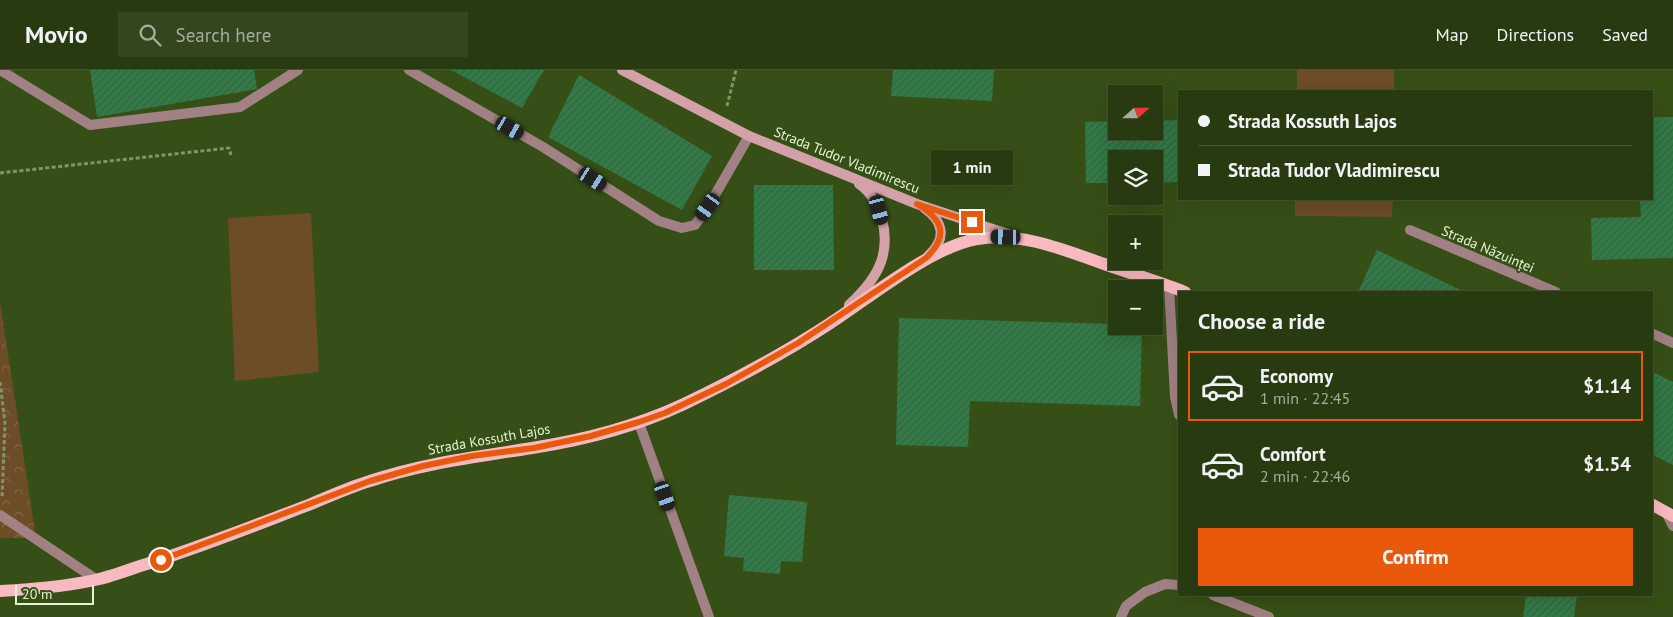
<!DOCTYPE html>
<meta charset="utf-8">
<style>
body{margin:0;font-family:"PT Sans",sans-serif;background:#34461e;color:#f1f3f6;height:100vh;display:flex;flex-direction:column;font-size:19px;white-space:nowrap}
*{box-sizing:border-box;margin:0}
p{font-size:16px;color:#a5ad9f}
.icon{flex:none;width:28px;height:28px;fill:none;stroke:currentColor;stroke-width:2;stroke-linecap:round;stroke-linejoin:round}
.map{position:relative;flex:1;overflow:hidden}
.side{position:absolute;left:1178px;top:221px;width:475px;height:305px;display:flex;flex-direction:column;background:#283b10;border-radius:0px;box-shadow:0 5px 20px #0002,0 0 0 1px #445530}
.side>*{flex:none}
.guide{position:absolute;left:1178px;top:20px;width:475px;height:110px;border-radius:0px;box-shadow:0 5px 20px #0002,0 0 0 1px #445530;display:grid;align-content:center;height:110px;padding:0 20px;background:#283b10}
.needle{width:32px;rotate:69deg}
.buttons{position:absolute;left:1108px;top:15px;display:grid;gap:10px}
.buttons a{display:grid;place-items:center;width:55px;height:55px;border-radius:0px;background:#283b10;box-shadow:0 5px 20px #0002,0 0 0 1px #445530;font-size:25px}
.scale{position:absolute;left:15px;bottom:12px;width:79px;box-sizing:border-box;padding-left:5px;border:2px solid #e4f5d6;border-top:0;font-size:14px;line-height:18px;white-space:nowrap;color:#e4f5d6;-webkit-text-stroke:4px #364f16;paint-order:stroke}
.end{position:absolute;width:22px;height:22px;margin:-11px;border:6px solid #ea580c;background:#fff;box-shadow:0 0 0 2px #fff}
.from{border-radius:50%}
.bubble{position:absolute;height:35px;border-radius:0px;background:#283b10;box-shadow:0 5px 20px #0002,0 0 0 1px #445530;font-size:16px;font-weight:600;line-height:35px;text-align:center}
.car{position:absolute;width:15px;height:30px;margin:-15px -8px;border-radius:6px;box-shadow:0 0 4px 1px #0007;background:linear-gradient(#222 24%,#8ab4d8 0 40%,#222 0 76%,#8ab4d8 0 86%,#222 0)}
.guide b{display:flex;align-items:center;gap:18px;height:48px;font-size:19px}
.guide b+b{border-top:1px solid #445530}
.guide i{width:12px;height:12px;background:#f1f3f6}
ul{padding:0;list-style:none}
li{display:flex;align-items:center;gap:15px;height:70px;margin:0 10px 8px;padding:0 10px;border:2px solid transparent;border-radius:0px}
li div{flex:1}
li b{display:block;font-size:19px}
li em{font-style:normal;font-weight:600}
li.on{border-color:#ea580c}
li>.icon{width:45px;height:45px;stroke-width:1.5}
h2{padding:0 20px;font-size:22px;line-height:60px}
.cta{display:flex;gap:10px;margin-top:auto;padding:10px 20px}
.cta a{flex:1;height:58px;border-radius:0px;background:#ea580c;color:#fff;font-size:20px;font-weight:600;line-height:58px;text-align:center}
header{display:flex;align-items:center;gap:30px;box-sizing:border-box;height:70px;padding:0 25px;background:#283b10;border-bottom:1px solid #445530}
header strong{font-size:24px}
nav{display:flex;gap:28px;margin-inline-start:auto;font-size:18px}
.search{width:350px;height:45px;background:#34461e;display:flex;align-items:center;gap:12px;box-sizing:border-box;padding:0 18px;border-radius:0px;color:#a5ad9f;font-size:19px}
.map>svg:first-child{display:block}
</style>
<header>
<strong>Movio</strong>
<div class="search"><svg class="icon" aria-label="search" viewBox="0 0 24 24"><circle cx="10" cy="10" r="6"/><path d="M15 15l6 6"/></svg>Search here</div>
<nav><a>Map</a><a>Directions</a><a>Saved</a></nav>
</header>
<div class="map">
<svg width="1673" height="547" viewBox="0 0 1673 547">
<defs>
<pattern id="forest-crowns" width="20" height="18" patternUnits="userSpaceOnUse" patternTransform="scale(1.25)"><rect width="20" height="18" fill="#6c4d26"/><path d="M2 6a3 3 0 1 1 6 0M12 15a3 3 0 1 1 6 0" fill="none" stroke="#816745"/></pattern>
<pattern id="building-hatch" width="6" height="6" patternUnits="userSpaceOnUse" patternTransform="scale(1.25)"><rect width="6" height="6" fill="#317c46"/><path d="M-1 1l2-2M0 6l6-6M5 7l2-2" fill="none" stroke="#3b6043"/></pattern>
</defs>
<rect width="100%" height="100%" fill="#364f16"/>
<g fill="#6c4d26">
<rect x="1297" y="0" width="97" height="21"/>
<polygon points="1295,129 1393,129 1392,147 1295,146"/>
<polygon points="311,143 319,302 235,311 228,148"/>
</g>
<polygon fill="url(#forest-crowns)" points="0,232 36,468 0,468"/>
<g fill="url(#building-hatch)">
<polygon points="90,0 254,0 257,19 97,47"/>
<polygon points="451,0 544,0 522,38"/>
<polygon points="893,0 994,0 992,31 891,26"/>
<polygon points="579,5 712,86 682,140 548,67"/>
<polygon points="1651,47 1673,47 1673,188 1592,190 1591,148 1641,147 1640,129 1651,129"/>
<polygon points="1179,50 1179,112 1154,113 1154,89 1116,89 1116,113 1086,113 1085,52 1116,51 1116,61 1154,61 1154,51"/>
<polygon points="754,115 833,115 834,200 754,200"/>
<polygon points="1377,180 1465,222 1358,222"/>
<polygon points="899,248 1116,254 1116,256 1142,256 1140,336 970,331 968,377 896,375"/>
<polygon points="1651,301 1673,312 1673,395 1651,384"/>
<polygon points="729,425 807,432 802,492 781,491 780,504 743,501 744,488 724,486"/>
<polygon points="1526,525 1577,525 1574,547 1523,547"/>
</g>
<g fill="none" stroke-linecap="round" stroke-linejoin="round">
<g stroke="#809668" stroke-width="3" stroke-dasharray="4 2.5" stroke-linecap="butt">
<polyline points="727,36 736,0"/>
<polyline points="0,103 229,78 231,85"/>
<polyline points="0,312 5,353 2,428"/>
</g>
<g stroke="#a18184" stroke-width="10">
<polyline points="0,445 97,510"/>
<polyline points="1213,525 1269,547"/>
<polyline points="1121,547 1126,536 1145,522 1165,514 1179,515"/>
</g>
<g stroke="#a18184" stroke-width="10">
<polyline points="0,0 90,55 240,37 298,0"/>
<polyline points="409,0 543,77 659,151 682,158 695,155 708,137 749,66"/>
<polyline points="1410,160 1556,222"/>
<polyline points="1169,216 1175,327 1179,345"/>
<polyline points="1651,263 1673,273"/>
<polyline points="639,353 709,547"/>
<polyline points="1666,442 1673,456"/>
</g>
<g stroke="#d3a1a7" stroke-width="10">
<polyline points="622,0 749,66 917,134 1011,165"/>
<path d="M924,138C944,152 947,169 928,186"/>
<path d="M849,235C862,223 875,209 881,192C890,166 882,130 859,114"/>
</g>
<g stroke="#f9b9c1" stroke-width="12">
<polyline points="1651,434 1673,446"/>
<path d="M0,521C32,519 63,517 95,510C109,507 123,502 137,497C196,479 253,456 311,434C330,426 350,417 370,411C423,393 477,387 532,378C584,370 637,356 684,334C734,310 783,284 829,254C869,228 931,177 977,169C1021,161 1067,181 1107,195C1133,204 1159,212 1185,222"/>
</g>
</g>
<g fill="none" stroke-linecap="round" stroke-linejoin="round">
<path stroke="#ea580c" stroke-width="6" d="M161,490L370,411L423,396L472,386L534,378L591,366L639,352L665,343L726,314L798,273L926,188C950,165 942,149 917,134L972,152"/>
</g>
<g text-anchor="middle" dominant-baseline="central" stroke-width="4" stroke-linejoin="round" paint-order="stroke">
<g font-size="14" fill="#e4f5d6" stroke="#364f16">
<text transform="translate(847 90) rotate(22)">Strada Tudor Vladimirescu</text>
<text transform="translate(1488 179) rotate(23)">Strada Năzuinței</text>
<text transform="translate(489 369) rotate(-10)">Strada Kossuth Lajos</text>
</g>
</g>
</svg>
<div class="buttons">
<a><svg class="needle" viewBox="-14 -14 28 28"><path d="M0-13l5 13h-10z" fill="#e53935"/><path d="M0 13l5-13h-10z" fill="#a5ad9f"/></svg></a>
<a><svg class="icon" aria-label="layers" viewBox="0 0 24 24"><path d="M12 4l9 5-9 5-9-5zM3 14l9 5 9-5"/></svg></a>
<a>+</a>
<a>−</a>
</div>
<div class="scale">20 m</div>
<i class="end from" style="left:161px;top:490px"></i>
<i class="end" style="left:972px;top:152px"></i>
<div class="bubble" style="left:931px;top:80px;width:82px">1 min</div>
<i class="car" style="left:510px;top:58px;rotate:120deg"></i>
<i class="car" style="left:593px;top:109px;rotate:122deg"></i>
<i class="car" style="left:708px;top:137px;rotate:216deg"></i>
<i class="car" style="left:879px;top:140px;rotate:165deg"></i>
<i class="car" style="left:1006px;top:167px;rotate:271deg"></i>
<i class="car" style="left:665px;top:426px;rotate:161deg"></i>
<div class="guide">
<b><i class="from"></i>Strada Kossuth Lajos</b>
<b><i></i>Strada Tudor Vladimirescu</b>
</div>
<section class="side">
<h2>Choose a ride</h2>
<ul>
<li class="on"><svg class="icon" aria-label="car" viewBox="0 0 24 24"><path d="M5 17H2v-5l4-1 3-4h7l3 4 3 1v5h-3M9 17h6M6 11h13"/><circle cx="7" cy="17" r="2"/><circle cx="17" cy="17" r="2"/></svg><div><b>Economy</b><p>1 min · 22:45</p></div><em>$1.14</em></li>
<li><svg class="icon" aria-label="car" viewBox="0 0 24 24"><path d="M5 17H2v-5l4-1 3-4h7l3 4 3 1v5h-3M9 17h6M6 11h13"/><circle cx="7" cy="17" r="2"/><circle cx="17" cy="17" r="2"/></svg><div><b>Comfort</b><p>2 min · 22:46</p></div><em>$1.54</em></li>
</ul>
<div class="cta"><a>Confirm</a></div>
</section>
</div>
